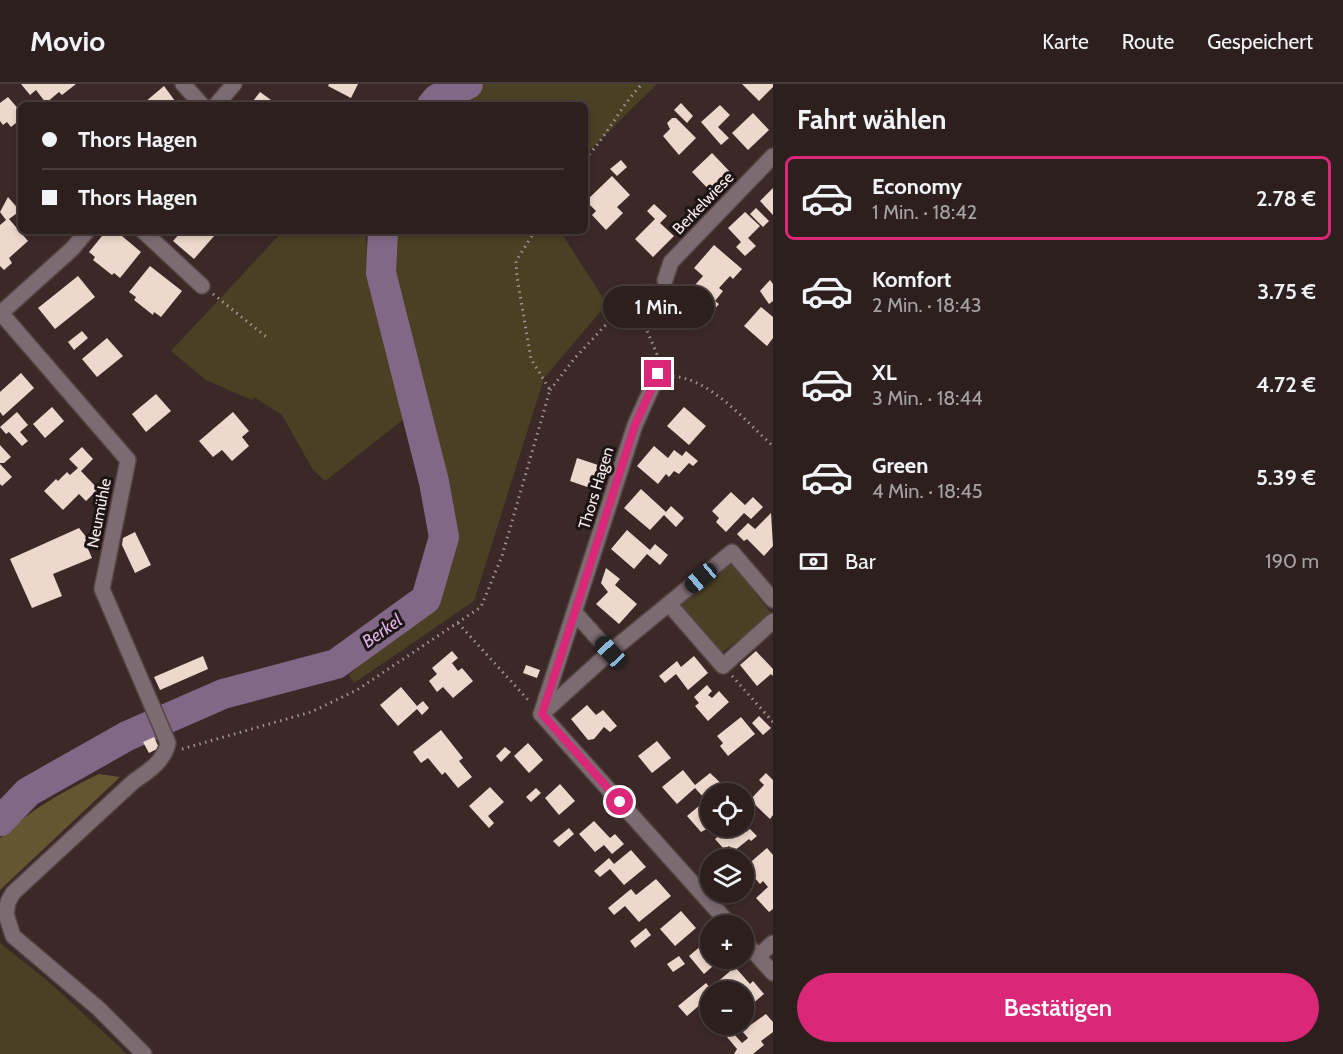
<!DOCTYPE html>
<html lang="de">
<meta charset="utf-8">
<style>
body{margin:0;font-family:Cabin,sans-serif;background:#342727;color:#f1f3f6;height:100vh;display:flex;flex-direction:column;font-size:22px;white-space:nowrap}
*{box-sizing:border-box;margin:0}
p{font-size:20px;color:#a6a2a4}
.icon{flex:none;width:33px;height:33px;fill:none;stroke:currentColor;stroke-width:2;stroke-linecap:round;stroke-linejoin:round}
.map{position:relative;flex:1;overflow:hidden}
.sheet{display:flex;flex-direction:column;background:#2c1f1e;width:570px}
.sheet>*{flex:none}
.top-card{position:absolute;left:18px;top:18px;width:570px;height:132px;border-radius:9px;box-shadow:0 3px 9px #0003,0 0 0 2px #483d3c;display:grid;align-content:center;height:132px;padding:0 24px;background:#2c1f1e}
.controls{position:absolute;left:700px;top:699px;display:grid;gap:12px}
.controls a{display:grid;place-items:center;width:54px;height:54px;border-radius:50%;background:#2c1f1e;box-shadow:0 3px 9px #0003,0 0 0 2px #483d3c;font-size:30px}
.end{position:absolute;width:27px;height:27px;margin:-14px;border:8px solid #db2777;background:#fff;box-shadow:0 0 0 3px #fff}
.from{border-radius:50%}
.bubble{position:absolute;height:42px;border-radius:21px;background:#2c1f1e;box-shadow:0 3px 9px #0003,0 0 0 2px #483d3c;font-size:20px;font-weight:600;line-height:42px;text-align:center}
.car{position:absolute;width:18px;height:36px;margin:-18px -9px;border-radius:8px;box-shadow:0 0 4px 2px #0007;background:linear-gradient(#222 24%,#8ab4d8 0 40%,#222 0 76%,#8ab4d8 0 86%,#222 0)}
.top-card b{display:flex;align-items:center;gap:21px;height:57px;font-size:22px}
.top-card b+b{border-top:2px solid #483d3c}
.top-card i{width:15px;height:15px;background:#f1f3f6}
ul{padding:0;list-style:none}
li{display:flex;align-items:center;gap:18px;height:84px;margin:0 12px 9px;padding:0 12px;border:3px solid transparent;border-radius:9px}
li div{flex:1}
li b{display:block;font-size:22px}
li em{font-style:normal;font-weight:600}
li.current{border-color:#db2777}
li>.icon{width:54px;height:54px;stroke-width:1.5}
h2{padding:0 24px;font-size:27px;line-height:72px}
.pay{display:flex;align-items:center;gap:15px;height:66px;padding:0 24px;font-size:22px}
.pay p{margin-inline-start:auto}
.button{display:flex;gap:12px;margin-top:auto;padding:12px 24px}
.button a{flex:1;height:69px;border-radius:36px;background:#db2777;color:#fff;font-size:24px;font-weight:600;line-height:69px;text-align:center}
header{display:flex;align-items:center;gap:36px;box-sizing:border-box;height:84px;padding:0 30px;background:#2c1f1e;border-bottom:2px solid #483d3c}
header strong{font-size:28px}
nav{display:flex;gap:33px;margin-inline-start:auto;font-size:21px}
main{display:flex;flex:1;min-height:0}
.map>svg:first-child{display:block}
</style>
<header>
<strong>Movio</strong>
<nav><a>Karte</a><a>Route</a><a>Gespeichert</a></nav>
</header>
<main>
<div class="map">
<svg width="773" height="970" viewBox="0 0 773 970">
<rect width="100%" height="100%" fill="#3b2928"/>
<g fill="#4b4024">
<polygon points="484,0 657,0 585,71 585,21 442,21"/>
<polygon points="283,147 365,147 372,207 404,335 325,397 313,386 282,331 254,313 252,316 206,296 171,267"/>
<polygon points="389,147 560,147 607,220 544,294 474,517 354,599 349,591 430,519 450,448 388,191"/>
<polygon points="730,477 773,532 722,568 679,520"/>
<polygon points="0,859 50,899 127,970 0,970"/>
</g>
<path fill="#655632" d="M99,690L120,693L0,806V754C32,725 60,709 99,690Z"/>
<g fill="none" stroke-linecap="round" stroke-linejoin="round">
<g stroke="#816887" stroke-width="30">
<polyline points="432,21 437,15 468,0"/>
<polyline points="0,737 28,708 127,652 223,610 336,580 426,515 444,453 434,398 381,189 383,147"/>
</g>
</g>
<g fill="#ecd8cc">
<polygon points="21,0 76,0 62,11 59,8 46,19 36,6 30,11"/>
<polygon points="329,0 358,0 351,14 328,2"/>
<polygon points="742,0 773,0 773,3 759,17"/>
<polygon points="164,2 178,21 148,21 145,18"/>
<polygon points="260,8 278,21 250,21"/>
<polygon points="8,13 21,28 21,35 11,43 7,38 3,41 0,37 0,19"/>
<polygon points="681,19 693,32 687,39 674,26"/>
<polygon points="720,21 730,31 718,43 729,54 721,61 701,38"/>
<polygon points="753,29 769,46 748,66 732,49"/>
<polygon points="672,34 676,34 696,54 679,71 663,52 670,45 667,39"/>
<polygon points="712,69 733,91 713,110 692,88"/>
<polygon points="621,76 627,83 617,92 610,85"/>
<polygon points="612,92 630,111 617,123 623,129 606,146 592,131 596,127 586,117"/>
<polygon points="773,104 773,131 760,117"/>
<polygon points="8,113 20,127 9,135 28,157 9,174 12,179 4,186 0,182 0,141 6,136 0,128"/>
<polygon points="654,120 667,132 660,139 674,152 653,173 635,155 655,135 647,127"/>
<polygon points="756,124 769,137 763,143 750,130"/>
<polygon points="745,128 760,142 748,154 756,162 745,172 736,163 741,158 728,144"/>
<polygon points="106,147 116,147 141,168 120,194 114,189 112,191 93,176 95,173 89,168"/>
<polygon points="182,147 211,147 215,151 194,175 173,157"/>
<polygon points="714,161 742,185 733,195 730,192 719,204 723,207 715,217 719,220 713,227 710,225 698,238 693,234 686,243 670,228 684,217 681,214 689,205 700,215 704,209 695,201 703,192 694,184"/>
<polygon points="150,182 182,207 161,233 154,228 153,231 134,216 136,213 129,208"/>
<polygon points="78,192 95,213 55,245 38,224"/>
<polygon points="770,196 773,200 773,217 769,220 760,207"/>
<polygon points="761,223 773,233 773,254 767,262 744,242"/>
<polygon points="82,247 88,254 74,266 68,258"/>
<polygon points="107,254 123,272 97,293 82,275"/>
<polygon points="21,289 34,304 3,332 0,328 0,308"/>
<polygon points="156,310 171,327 146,348 132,330"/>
<polygon points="52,323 64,337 45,354 33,340"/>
<polygon points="684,323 706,342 689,361 667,342"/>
<polygon points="17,328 28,341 20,348 28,357 22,362 9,348 6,350 0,343"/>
<polygon points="233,328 249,347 242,353 249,362 232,377 222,366 213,373 199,357"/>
<polygon points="0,361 11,373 4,379 0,379"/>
<polygon points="654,362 668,374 674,366 682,372 686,367 698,377 693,382 689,379 679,390 674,387 669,393 666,390 658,400 637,382"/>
<polygon points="82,363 93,375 81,387 98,405 86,417 79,410 63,426 44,407 56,395 58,397 67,388 70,391 78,384 69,375"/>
<polygon points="577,374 601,382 593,405 570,397"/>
<polygon points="0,380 12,393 2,402 0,400"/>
<polygon points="641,405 666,428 671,422 684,434 676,443 664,431 650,446 624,424"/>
<polygon points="731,408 745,421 753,413 763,423 751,435 744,429 726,448 716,438 719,434 712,427"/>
<polygon points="771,429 773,462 764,472 747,455 744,457 737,450 748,439 755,445"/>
<polygon points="79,444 87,454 85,458 92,474 53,490 62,512 32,524 10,475"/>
<polygon points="627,446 650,466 655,460 668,471 660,481 647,470 634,485 611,465"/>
<polygon points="135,448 151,481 135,489 122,461 123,454"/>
<polygon points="606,484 620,495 615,501 637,520 619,540 596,520 608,508 601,499"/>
<polygon points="452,567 458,574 452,579 458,587 462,584 473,597 453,614 443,603 437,608 429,597 437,590 432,584"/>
<polygon points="756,567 773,585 773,592 771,590 757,602 740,581"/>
<polygon points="203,572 208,585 160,606 154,593"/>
<polygon points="694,572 708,589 688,606 676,590 665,599 659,592 677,577 681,583"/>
<polygon points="526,581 540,586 537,594 523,589"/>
<polygon points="707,601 712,607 708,611 712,614 719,607 729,618 708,637 695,622 699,619 694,613"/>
<polygon points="401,603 417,622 423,617 429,624 422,631 417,625 398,642 380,621"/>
<polygon points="587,621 596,631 603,626 617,642 610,648 604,643 594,655 588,656 571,635"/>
<polygon points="759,632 771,644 763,651 752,639"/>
<polygon points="741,633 755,650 728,672 720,662 723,659 717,652"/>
<polygon points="441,646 463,674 459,677 472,693 458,704 445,688 442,691 428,674 421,679 413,668"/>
<polygon points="154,653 159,664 149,669 143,658"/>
<polygon points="657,657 671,674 652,689 638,672"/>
<polygon points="528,659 543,676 529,689 514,672"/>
<polygon points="505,663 511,668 501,678 496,672"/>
<polygon points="683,686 695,701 710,689 725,703 717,710 711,710 709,716 711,743 701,748 687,732 706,716 695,704 677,720 662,703"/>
<polygon points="766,689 773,696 773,731 770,735 750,716 764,701 759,696"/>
<polygon points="560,700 575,717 559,731 545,714"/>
<polygon points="490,703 504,718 488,732 494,739 489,744 469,722"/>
<polygon points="536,704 541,709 531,718 526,713"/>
<polygon points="744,721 755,731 744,741"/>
<polygon points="594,737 610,754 615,750 624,760 612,770 604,761 595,768 579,750"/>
<polygon points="730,742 741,742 746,748 750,745 757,752 751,757 749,755 734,767 729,762 724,765 715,755"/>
<polygon points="569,744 574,750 559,763 553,757"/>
<polygon points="767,764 773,771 773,825 769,828 756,814 768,803 763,797 760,800 745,783"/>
<polygon points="631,766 646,783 624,801 610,785 600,793 594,787 609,774 614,780"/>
<polygon points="656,795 671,812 639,838 625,822 614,831 608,824 631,805 636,811"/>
<polygon points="681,827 696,844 675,862 660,845"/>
<polygon points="646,844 651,851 635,864 630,857"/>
<polygon points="709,855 711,874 722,874 704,890 689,872"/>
<polygon points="679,872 685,880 673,888 667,880"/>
<polygon points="735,883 750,900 753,897 764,910 751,921 746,914 744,915 744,908 721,908 715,900"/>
<polygon points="706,899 712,906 700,916 702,919 687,932 678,922"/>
<polygon points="766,930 773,938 773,948 761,957 764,961 753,970 734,970 737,965 716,940 725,940 742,959 748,954 742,947"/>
</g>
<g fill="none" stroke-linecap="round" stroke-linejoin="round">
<g stroke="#564443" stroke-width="18">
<g id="street">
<polyline points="183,0 202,21"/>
<polyline points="216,21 234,0"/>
<polyline points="143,147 202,202"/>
<polyline points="665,196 671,178 773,72"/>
<path d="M0,228L128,376L102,505L168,659C164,678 147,688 133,698L13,809L8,818L6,830L13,852L99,925L144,970"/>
<polyline points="1,229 72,165 87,147"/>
<polyline points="669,520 723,582 773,537"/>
<polyline points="576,530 610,568"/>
<polyline points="544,628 610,568 732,468 773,516"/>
<polyline points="541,630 635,341 658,290"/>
<polyline points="541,630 731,842"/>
<polyline points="744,857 773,889"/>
<polyline points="758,872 773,859"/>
</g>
</g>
<g stroke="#a39392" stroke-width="3" stroke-dasharray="1.5 4.5" stroke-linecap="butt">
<path d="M585,75C607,52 620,23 642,0"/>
<polyline points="213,210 269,255"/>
<polyline points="633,214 659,275"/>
<path d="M673,292C712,296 745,337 773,362"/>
<polyline points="550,306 574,275 640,204 652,200"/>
<polyline points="458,539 530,618"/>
<polyline points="732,592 773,638"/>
<polyline points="182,665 311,628 357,606 481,523 502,472 550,306 531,275 517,193 516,177 535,147"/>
</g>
<use href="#street" stroke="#7d6b72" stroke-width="15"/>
</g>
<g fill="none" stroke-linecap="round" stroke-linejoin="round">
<polyline stroke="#db2777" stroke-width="8" points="620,718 542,630 635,341 658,290"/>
</g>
<g text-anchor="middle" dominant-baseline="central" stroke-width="6" stroke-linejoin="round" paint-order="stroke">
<g font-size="16" fill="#f9eceb" stroke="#1d1414">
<text transform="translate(703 119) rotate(-46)">Berkelwiese</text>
<text transform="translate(596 404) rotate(-73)">Thors Hagen</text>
<text transform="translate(99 429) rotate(-79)">Neumühle</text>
</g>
<g font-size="18" font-style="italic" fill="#dbb1e5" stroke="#1d1414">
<text transform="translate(382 547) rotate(-35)">Berkel</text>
</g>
</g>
</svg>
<div class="controls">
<a><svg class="icon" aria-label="locate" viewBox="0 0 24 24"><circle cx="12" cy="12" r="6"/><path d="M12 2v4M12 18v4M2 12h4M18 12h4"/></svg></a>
<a><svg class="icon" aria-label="layers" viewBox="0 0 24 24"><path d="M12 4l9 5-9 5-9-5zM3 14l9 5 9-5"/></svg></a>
<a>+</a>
<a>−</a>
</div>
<i class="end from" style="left:620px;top:718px"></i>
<i class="end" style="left:658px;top:290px"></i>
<div class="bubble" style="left:603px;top:202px;width:111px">1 Min.</div>
<i class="car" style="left:701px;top:494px;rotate:230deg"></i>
<i class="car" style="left:610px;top:568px;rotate:317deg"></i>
<div class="top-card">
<b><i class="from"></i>Thors Hagen</b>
<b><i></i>Thors Hagen</b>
</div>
</div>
<section class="sheet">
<h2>Fahrt wählen</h2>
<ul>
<li class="current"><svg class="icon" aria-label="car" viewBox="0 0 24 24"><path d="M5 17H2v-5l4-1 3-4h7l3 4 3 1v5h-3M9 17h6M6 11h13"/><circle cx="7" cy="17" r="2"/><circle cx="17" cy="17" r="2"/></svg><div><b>Economy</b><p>1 Min. · 18:42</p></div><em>2.78 €</em></li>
<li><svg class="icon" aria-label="car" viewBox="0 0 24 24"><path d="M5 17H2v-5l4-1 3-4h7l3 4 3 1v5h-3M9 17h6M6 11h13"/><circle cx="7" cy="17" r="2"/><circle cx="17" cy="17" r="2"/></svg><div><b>Komfort</b><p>2 Min. · 18:43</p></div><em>3.75 €</em></li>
<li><svg class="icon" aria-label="car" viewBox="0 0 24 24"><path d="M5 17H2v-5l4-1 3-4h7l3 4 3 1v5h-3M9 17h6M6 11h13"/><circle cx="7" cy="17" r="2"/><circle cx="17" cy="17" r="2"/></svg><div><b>XL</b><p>3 Min. · 18:44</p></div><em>4.72 €</em></li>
<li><svg class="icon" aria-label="car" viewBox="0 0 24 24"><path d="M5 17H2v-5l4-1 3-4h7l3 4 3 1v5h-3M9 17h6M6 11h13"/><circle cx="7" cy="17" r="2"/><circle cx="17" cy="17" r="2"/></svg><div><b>Green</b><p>4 Min. · 18:45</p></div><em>5.39 €</em></li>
</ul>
<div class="pay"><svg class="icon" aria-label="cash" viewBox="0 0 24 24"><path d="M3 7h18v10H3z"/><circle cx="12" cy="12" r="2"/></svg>Bar<p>190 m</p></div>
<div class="button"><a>Bestätigen</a></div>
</section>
</main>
